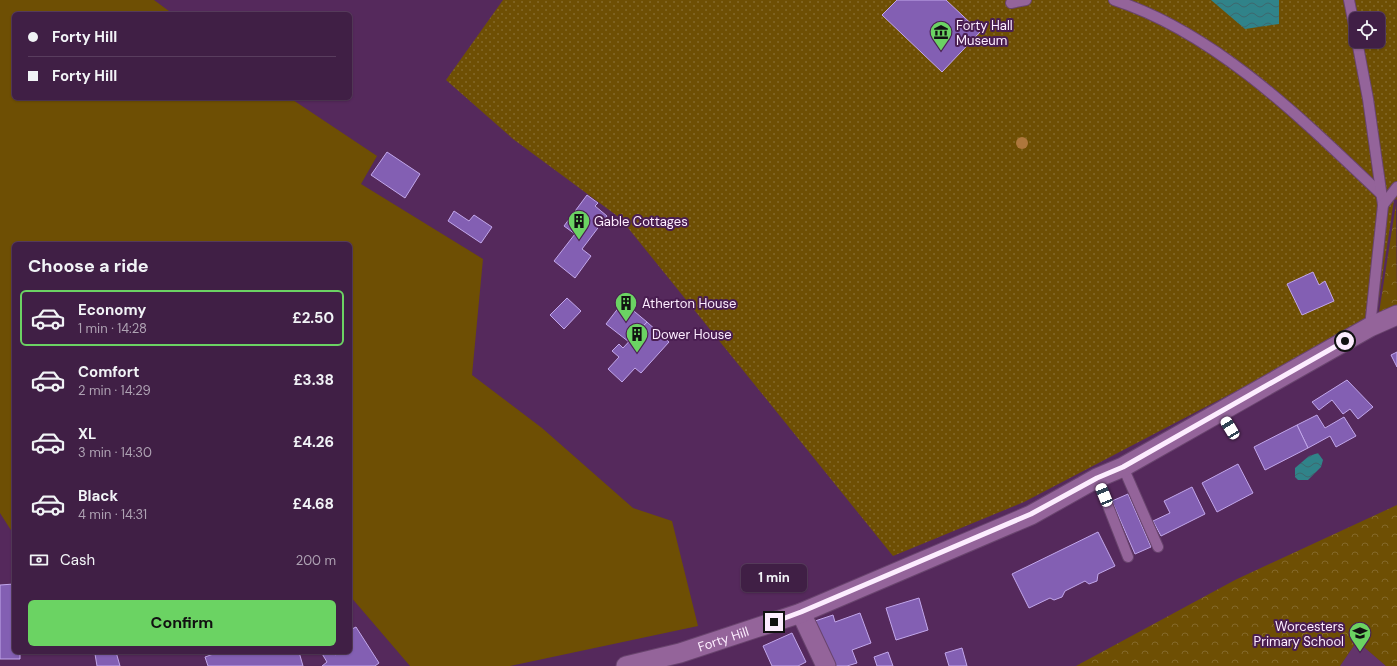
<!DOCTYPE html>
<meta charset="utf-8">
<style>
body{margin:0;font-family:"DM Sans",sans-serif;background:#4b2c50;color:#f1f3f6;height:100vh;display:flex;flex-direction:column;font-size:15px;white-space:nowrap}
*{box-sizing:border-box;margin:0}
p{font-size:13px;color:#aea2b3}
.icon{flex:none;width:22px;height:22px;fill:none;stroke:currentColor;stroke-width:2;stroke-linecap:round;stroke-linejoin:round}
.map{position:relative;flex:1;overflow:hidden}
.sheet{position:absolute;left:12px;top:242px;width:340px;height:412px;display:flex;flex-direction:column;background:#401f45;border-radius:6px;box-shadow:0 1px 3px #0004,0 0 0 1px #593d5e}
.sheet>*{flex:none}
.hud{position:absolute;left:12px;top:12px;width:340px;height:88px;border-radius:6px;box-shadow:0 1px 3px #0004,0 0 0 1px #593d5e;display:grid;align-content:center;height:88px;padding:0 16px;background:#401f45}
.buttons{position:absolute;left:1349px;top:12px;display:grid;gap:8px}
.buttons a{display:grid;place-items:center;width:36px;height:36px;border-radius:6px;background:#401f45;box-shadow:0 1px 3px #0004,0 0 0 1px #593d5e;font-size:20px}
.end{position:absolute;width:18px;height:18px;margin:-9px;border:5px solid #fdedff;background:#111;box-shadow:0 0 0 2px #111}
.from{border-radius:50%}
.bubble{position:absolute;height:28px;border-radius:6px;background:#401f45;box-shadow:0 1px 3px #0004,0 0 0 1px #593d5e;font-size:13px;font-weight:700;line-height:28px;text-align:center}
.car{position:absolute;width:12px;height:24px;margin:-12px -6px;border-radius:5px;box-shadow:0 0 3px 1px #0007;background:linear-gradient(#fff 24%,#345 0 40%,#fff 0 76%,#345 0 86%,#fff 0)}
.hud b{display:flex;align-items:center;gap:14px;height:38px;font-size:15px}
.hud b+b{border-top:1px solid #593d5e}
.hud i{width:10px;height:10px;background:#f1f3f6}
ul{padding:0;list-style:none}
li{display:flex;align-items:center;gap:12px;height:56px;margin:0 8px 6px;padding:0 8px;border:2px solid transparent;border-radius:6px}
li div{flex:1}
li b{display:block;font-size:15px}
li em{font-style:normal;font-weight:700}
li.current{border-color:#6bd363}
li>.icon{width:36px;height:36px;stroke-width:1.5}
h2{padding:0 16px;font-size:18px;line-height:48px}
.pay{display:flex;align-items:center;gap:10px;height:44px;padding:0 16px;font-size:15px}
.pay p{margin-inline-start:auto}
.primary-button{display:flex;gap:8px;margin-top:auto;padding:8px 16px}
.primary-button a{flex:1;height:46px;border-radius:6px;background:#6bd363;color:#111;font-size:16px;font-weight:700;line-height:46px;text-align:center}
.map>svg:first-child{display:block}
</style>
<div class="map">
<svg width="1397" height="666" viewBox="0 0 1397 666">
<defs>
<pattern id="grass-dots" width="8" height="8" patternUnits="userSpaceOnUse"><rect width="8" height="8" fill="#6e4f04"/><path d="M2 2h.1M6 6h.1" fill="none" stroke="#84692a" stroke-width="1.8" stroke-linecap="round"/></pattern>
<pattern id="forest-crowns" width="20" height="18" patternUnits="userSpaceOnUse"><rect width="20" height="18" fill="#6e4f04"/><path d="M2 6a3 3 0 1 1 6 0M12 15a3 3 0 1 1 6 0" fill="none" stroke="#84692a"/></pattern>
<pattern id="water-waves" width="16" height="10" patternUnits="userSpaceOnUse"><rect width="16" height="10" fill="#308389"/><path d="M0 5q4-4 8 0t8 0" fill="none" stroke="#3d686e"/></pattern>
</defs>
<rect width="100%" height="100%" fill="#55295c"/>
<polygon fill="#63346b" points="1357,641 1386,666 1340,666"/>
<path fill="url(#grass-dots)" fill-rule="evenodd" d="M503,0H1397V199L1394,200L1376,318L1024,502L893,556L620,218L513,139L446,80ZM1356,19H1378V41H1356Z"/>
<g fill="url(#forest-crowns)">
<polygon points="1396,204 1397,305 1379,313"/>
<polygon points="1397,505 1397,666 1386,666 1357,641 1340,666 1076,666 1235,580"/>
</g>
<polygon fill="#6e4f04" points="0,0 154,0 173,14 14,14 14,98 290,98 377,156 361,184 483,259 472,375 542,428 633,508 672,521 698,626 510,666 410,666 350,596 350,244 14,244 14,535 0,513"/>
<g fill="url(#water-waves)">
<polygon points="1211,0 1279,0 1279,24 1245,29"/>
<polygon points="1318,453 1323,460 1321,467 1308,480 1298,480 1295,477 1295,468 1309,456"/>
</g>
<g fill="#835fb3" stroke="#c2a7eb">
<polygon points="897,0 946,0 980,32 942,72 882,15"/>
<polygon points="387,152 420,174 405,198 371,175"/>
<polygon points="587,195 598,203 595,206 607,216 582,249 591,256 575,278 554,261 575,234 564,226"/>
<polygon points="454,211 469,221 474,215 492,227 481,243 448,221"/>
<polygon points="1313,272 1319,285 1325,281 1334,301 1302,315 1287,284"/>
<polygon points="567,298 581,311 564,329 550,315"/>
<polygon points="623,302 647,322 629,342 606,324"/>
<polygon points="647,322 669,342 641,373 635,368 622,382 608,369 619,357 612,351 619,344 623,348"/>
<polygon points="1397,352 1397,367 1391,355"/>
<polygon points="1347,380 1373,407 1358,419 1350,409 1343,414 1332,400 1319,410 1312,402"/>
<polygon points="1317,415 1325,428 1344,417 1356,436 1336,447 1330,436 1308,448 1297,425"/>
<polygon points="1297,425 1308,448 1265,470 1254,447"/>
<polygon points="1238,464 1253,493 1217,512 1202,483"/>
<polygon points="1192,487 1205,514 1161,536 1153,521 1170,513 1164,501"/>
<polygon points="1128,494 1151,547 1135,554 1112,501"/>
<polygon points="1098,532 1115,566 1098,574 1097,581 1089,584 1085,581 1065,591 1062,597 1054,600 1050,598 1029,608 1012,574"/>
<polygon points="14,584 14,652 20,652 20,659 0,659 0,585"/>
<polygon points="919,598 928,630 896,640 886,608"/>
<polygon points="860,613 871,643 852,650 857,663 847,666 831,666 815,621 833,615 835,622"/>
<polygon points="356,627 379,663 375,666 322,666 327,662 321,652 333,652 335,655 340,652 350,652 350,630"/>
<polygon points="792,633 806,662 798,666 772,666 763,646"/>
<polygon points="962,648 967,666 949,666 945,653"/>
<polygon points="104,652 116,652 120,666 97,666 95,654"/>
<polygon points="219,652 299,652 303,666 208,666 205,657"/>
<polygon points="888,652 893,666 877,666 874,657"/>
</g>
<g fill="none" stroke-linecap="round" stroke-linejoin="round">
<g stroke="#69446e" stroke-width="12">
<g id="service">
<path d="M1114,0C1216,33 1303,120 1380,193"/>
<polyline points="1349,0 1356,35"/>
<polyline points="1011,3 1026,0"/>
<polyline points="1357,41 1368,99 1383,205 1370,327"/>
<polyline points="1383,205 1397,187"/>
<polyline points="1220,412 1230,428"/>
<polyline points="1123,467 1158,547"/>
<polyline points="1097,478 1128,557"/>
</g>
</g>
<g stroke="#69446e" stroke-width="21">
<g id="minor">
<polyline points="801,613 826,666"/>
<path id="s1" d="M626,666L680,653L801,613L1031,515L1097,478L1123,467L1370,327L1397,315"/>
</g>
</g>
<use href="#service" stroke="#94649a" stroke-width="10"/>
<use href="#minor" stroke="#94649a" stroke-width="19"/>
</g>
<circle fill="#ae773c" cx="1022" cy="143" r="6"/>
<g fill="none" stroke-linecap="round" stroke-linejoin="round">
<polyline stroke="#fdedff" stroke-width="5" points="774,622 801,612 1031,514 1097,478 1123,467 1345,341"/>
</g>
<defs>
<g id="museum-pin" transform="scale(1.15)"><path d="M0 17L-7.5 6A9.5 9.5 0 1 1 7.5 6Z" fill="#6bd363" stroke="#4a1e51"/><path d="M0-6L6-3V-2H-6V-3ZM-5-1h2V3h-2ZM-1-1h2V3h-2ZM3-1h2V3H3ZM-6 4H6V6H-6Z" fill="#111"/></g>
<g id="building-pin" transform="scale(1.15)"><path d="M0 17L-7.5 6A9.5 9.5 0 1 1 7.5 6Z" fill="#6bd363" stroke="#4a1e51"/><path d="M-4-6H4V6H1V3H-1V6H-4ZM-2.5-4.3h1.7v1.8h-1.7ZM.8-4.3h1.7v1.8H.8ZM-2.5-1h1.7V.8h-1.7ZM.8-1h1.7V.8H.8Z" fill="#111"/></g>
<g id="school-pin" transform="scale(1.15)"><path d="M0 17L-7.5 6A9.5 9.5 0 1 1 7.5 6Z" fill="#6bd363" stroke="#4a1e51"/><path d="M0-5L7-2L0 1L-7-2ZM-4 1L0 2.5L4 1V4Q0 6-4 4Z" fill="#111"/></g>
</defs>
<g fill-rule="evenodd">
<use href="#museum-pin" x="941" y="32"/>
<use href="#building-pin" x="579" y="221"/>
<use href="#building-pin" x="626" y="303"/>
<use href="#building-pin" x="637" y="334"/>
<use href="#school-pin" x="1360" y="633"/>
</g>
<g text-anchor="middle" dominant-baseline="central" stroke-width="4" stroke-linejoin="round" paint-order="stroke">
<g font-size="13" fill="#fdedff" stroke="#4a1e51" text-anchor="start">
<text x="956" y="25">Forty Hall<tspan x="956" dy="15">Museum</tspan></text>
<text x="594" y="221">Gable Cottages</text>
<text x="642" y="303">Atherton House</text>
<text x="652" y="334">Dower House</text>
<text x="1344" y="626" text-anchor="end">Worcesters<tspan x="1344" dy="15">Primary School</tspan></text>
</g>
<g font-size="13" fill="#fdedff" stroke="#4a1e51">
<text stroke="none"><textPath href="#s1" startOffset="101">Forty Hill</textPath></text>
</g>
</g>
</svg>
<div class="buttons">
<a><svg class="icon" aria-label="locate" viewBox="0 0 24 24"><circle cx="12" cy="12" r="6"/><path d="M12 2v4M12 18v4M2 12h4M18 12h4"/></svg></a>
</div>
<i class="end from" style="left:1345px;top:341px"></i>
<i class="end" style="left:774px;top:622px"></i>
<div class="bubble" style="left:741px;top:564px;width:66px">1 min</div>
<i class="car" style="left:1230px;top:428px;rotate:329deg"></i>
<i class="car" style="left:1104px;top:495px;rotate:338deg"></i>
<div class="hud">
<b><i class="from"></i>Forty Hill</b>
<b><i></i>Forty Hill</b>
</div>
<section class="sheet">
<h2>Choose a ride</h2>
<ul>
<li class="current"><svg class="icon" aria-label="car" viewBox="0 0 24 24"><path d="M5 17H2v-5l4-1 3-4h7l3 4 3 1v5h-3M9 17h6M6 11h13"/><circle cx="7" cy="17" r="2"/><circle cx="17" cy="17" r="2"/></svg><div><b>Economy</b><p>1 min · 14:28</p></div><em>£2.50</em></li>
<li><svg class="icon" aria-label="car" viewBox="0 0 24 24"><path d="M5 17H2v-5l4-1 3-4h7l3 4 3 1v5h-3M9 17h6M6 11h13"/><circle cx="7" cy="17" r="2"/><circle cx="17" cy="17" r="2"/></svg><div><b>Comfort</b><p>2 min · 14:29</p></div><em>£3.38</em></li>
<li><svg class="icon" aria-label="car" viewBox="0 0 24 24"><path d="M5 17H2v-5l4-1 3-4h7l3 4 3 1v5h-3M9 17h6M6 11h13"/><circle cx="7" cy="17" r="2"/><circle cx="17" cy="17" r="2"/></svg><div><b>XL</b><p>3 min · 14:30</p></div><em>£4.26</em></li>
<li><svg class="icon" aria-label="car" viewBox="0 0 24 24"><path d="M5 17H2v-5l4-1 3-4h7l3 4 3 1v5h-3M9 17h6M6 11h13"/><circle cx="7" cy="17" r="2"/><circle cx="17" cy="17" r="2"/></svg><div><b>Black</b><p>4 min · 14:31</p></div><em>£4.68</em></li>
</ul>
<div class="pay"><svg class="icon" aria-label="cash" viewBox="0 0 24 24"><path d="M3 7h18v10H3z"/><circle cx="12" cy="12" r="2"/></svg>Cash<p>200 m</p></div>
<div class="primary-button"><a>Confirm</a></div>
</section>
</div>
